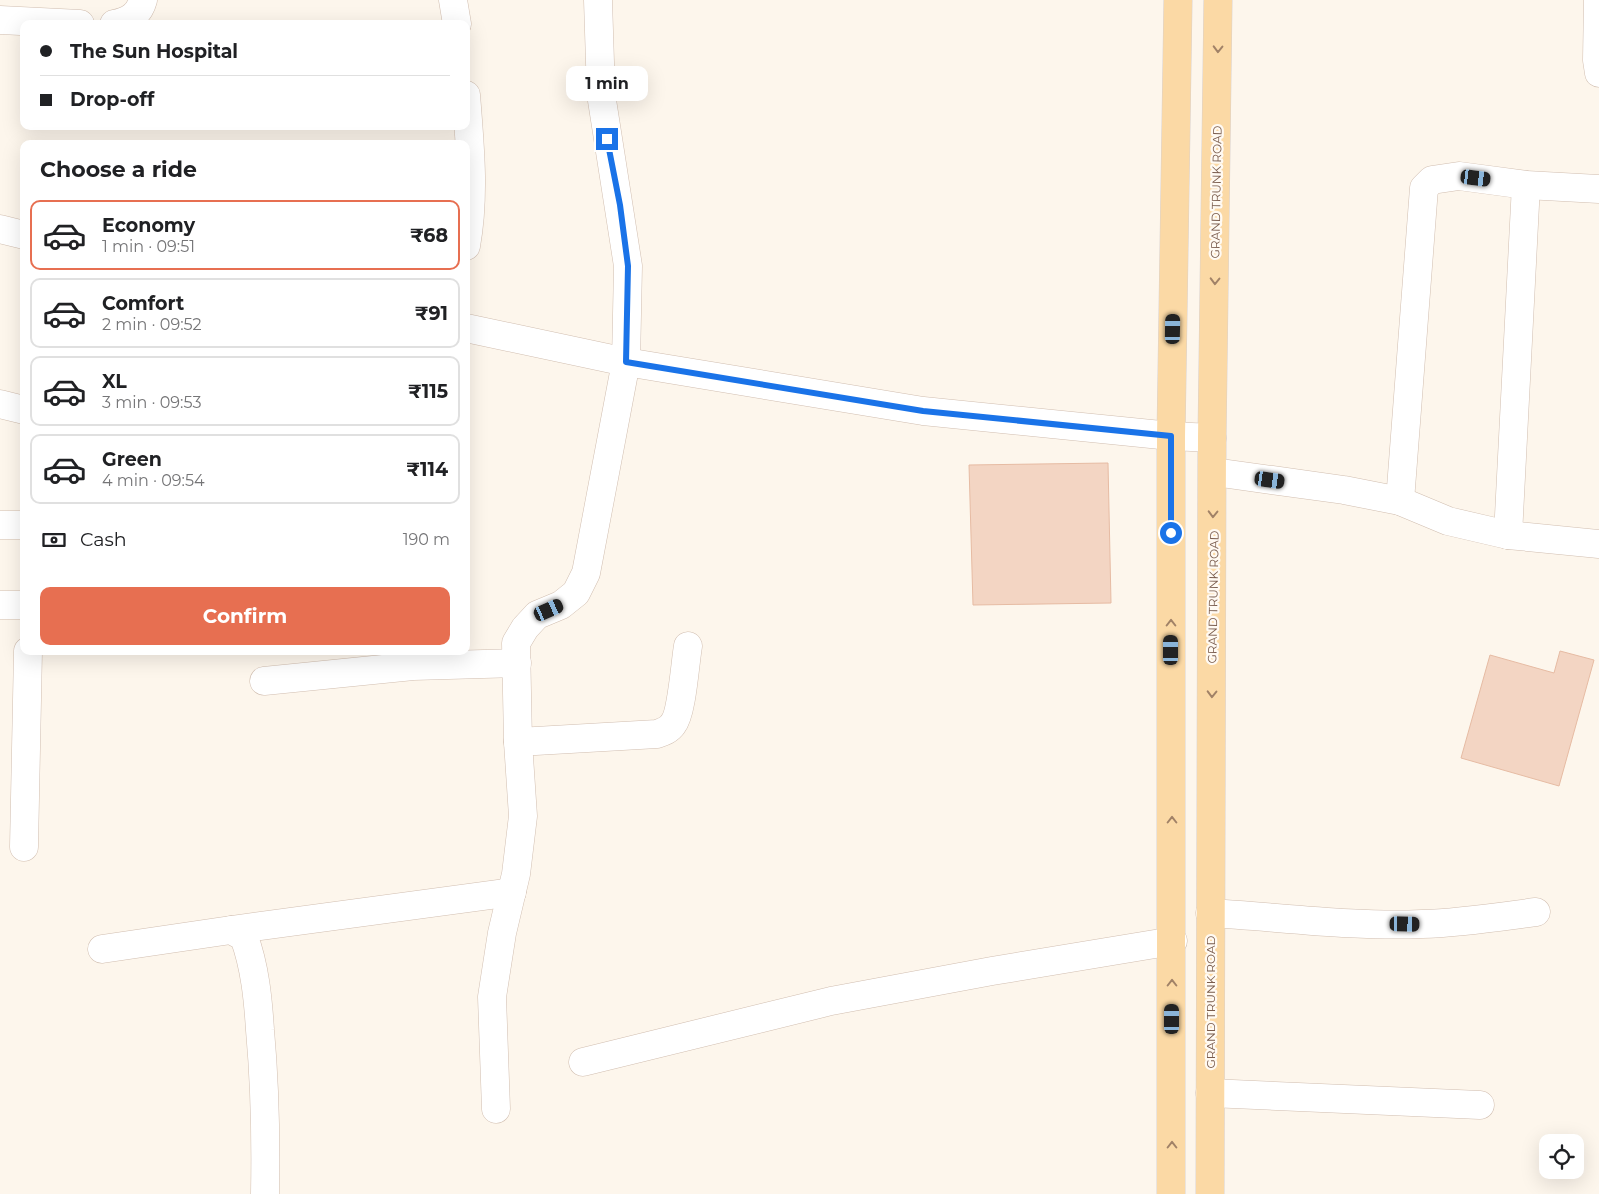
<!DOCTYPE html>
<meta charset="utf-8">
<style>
body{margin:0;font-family:Montserrat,sans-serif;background:#f2f2f2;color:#202124;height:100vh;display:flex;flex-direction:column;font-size:19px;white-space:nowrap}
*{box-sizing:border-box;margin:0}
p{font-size:16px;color:#757577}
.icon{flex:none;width:28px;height:28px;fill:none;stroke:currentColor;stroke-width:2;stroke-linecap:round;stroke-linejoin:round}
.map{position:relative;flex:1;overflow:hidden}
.drawer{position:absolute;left:20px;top:140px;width:450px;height:515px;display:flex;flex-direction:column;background:#fff;border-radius:10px;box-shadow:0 5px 20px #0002}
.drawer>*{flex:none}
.guide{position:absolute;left:20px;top:20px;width:450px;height:110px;border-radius:10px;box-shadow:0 5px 20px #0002;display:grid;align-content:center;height:110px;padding:0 20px;background:#fff}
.controls{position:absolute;left:1539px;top:1134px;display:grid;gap:10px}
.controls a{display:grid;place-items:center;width:45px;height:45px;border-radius:10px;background:#fff;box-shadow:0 5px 20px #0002;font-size:25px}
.end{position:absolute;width:22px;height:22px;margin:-11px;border:6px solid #1a73e8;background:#fff;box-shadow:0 0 0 2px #fff}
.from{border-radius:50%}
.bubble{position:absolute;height:35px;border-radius:10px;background:#fff;box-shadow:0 5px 20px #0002;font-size:16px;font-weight:700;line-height:35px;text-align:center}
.car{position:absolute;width:15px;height:30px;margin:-15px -8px;border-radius:6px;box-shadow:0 0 4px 1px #0007;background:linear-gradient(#222 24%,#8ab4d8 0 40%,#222 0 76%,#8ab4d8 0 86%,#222 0)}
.guide b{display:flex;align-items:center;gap:18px;height:48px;font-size:19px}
.guide b+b{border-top:1px solid #e0e0e0}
.guide i{width:12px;height:12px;background:#202124}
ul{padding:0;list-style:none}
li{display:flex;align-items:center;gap:15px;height:70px;margin:0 10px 8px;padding:0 10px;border:2px solid #e0e0e0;border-radius:10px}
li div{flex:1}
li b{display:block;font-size:19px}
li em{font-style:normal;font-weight:700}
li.on{border-color:#e76f51}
li>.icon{width:45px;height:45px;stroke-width:1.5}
h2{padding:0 20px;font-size:22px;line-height:60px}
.pay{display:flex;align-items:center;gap:12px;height:55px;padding:0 20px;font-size:19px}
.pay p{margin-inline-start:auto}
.button{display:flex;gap:10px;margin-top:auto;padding:10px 20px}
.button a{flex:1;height:58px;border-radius:10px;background:#e76f51;color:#fff;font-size:20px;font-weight:700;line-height:58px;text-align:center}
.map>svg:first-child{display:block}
</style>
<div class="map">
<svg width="1599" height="1194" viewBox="0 0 1599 1194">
<rect width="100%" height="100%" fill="#fdf6ec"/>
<g fill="#f3d5c3" stroke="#e6bba3">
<polygon points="1108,463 1111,603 973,605 969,465"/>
<polygon points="1560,651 1594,660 1559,786 1461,758 1490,655 1554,673"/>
</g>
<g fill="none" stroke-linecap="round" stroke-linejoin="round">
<g stroke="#d1beb0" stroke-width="29">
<g id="minor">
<polyline points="453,0 457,24"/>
<polyline points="1598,0 1597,60 1599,73"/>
<polyline points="0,20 80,24"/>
<path d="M114,24C129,21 139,15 143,0"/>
<path d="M466,95C470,145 475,196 466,246"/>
<polyline points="0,229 24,235"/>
<polyline points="466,328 626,362 923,411 1171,436 1212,438"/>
<polyline points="0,404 24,410"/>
<polyline points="1214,472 1344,490 1400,501 1448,521 1508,535 1599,544"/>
<polyline points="1400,501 1424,188 1432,180 1459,176 1526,185 1599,189"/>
<polyline points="0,525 24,525"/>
<polyline points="1508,535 1526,185"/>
<polyline points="0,605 24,605"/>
<polyline points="264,681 413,666 517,663"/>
<path d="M518,742L657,734C663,732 669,730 673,724C682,713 685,663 688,646"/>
<polyline points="24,847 28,651"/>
<path d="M1210,913C1280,917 1352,927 1422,924C1460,923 1498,917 1536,912"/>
<polyline points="231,930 512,892"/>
<path d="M102,949L231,930L244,937C255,967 258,999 260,1030C265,1085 266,1139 265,1194"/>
<polyline points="583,1062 831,1001 992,971 1173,941"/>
<polyline points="1210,1093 1480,1105"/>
<polyline points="496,1109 492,997 502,933 516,874 523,816 518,742 516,643 525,628 537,615 561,605 576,593 586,573 626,362 628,266 601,94 598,0"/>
</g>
</g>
<g stroke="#dad1cd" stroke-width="29">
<g id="major">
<polyline points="1171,1194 1171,436 1178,0"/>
<polyline points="1210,1194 1212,438 1218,0"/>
</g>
</g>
<use href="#minor" stroke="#fff" stroke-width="28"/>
<use href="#major" stroke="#fbd9a5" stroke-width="28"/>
</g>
<defs><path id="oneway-chevron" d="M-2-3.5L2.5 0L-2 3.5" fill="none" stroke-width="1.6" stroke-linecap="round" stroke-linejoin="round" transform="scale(1.25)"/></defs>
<g stroke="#a18267">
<use href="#oneway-chevron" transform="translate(1218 49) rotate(91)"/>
<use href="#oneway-chevron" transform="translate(1215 281) rotate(91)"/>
<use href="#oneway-chevron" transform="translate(1213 514) rotate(91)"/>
<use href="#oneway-chevron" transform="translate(1171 623) rotate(-90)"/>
<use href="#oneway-chevron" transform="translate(1212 694) rotate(91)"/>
<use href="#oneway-chevron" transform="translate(1172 820) rotate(-90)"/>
<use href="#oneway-chevron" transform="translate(1172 983) rotate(-90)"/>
<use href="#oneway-chevron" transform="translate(1172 1145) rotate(-90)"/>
</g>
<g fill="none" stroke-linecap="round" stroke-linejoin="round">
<polyline stroke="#1a73e8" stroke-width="6" points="607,139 620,205 628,266 626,362 923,411 1171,436 1171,533"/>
</g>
<g text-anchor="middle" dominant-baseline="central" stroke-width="4.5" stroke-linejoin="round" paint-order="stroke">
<g font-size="12" fill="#7a5c4d" stroke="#fffaf3">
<text transform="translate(1216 192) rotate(-89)">GRAND TRUNK ROAD</text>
<text transform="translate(1213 597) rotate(-89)">GRAND TRUNK ROAD</text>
<text transform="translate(1210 1002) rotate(-90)">GRAND TRUNK ROAD</text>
</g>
</g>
</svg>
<div class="controls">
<a><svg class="icon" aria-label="locate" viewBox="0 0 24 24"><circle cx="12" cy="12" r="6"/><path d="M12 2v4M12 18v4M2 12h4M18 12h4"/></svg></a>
</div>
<i class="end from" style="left:1171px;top:533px"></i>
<i class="end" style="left:607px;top:139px"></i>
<div class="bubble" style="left:566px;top:66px;width:82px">1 min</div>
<i class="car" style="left:1476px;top:178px;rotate:97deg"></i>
<i class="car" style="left:1173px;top:329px;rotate:1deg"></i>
<i class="car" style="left:1270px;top:480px;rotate:98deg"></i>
<i class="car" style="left:549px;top:610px;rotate:66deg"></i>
<i class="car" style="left:1171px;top:650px;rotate:0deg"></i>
<i class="car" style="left:1405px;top:924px;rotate:91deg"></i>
<i class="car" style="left:1172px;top:1019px;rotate:0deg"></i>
<div class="guide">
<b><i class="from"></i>The Sun Hospital</b>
<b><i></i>Drop-off</b>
</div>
<section class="drawer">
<h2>Choose a ride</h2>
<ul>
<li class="on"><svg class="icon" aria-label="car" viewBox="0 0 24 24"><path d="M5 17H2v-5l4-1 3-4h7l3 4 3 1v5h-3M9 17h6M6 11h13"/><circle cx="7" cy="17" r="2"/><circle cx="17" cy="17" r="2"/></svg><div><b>Economy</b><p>1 min · 09:51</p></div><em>₹68</em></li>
<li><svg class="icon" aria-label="car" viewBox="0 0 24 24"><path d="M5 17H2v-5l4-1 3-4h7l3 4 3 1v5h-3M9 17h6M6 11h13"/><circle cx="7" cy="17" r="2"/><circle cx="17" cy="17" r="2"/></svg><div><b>Comfort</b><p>2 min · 09:52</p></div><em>₹91</em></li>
<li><svg class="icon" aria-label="car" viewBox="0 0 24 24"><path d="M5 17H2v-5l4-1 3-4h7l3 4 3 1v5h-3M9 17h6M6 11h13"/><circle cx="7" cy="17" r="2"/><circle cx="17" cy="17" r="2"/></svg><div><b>XL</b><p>3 min · 09:53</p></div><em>₹115</em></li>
<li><svg class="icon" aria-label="car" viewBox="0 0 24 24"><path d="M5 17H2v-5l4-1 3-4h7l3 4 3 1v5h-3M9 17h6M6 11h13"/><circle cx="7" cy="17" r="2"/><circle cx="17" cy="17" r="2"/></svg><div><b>Green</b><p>4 min · 09:54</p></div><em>₹114</em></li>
</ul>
<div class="pay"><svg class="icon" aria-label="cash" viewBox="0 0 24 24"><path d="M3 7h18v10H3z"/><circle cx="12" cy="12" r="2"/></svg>Cash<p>190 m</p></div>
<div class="button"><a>Confirm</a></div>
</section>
</div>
